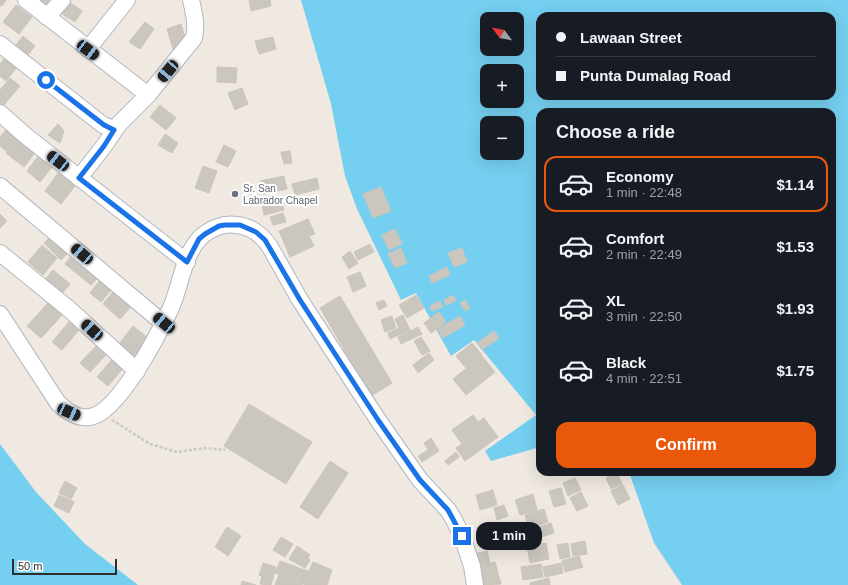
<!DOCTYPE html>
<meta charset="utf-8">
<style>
body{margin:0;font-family:Helvetica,sans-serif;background:#242831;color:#f1f3f6;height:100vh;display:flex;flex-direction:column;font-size:15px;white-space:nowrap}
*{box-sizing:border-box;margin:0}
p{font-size:13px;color:#9ea1a6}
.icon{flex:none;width:22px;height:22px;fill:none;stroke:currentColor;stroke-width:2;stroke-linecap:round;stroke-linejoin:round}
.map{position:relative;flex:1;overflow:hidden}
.side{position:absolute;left:536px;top:108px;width:300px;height:368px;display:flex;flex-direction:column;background:#171b24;border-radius:12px;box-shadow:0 4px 16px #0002}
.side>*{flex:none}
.guide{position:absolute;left:536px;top:12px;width:300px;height:88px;border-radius:12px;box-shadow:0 4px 16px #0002;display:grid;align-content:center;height:88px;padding:0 20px;background:#171b24}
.needle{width:26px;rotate:302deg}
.tools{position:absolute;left:480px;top:12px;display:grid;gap:8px}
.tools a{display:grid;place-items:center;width:44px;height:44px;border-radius:8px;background:#171b24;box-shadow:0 4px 16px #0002;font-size:20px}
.scale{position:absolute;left:12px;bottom:10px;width:105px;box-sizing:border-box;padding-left:4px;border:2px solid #2e2e2e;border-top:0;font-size:11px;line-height:14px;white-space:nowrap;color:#2e2e2e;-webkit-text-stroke:3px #fff;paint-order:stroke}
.end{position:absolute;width:18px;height:18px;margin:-9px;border:5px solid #1a73e8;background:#fff;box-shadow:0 0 0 2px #fff}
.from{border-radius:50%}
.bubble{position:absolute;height:28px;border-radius:12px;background:#171b24;box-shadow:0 4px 16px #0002;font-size:13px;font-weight:800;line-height:28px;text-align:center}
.car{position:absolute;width:12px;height:24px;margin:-12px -6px;border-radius:5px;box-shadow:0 0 3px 1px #0007;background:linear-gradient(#222 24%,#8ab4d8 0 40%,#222 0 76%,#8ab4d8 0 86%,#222 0)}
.guide b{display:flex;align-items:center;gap:14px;height:38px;font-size:15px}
.guide b+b{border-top:1px solid #363941}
.guide i{width:10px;height:10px;background:#f1f3f6}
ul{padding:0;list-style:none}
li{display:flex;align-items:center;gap:12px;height:56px;margin:0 8px 6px;padding:0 12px;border:2px solid transparent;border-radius:12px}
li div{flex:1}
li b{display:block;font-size:15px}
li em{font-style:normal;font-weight:800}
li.active{border-color:#ea580c}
li>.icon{width:36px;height:36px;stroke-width:1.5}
h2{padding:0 20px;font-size:18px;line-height:48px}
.button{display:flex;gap:8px;margin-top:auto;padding:8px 20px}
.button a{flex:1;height:46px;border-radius:12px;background:#ea580c;color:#fff;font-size:16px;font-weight:800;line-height:46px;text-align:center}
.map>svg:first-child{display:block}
</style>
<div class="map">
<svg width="848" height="585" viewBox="0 0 848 585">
<rect width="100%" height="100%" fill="#efe9e1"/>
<g fill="#75cff0" fill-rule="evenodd">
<path d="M301,0H848V585H682L654,543L629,472H832V112H540V447L491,461L485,451L536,415L474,340L451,356L416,293L401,300L357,209L345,176L331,104ZM540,16H832V96H540ZM487,19H517V49H487ZM487,71H517V101H487ZM487,123H517V153H487Z"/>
<polygon points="0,444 36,492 85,544 138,585 0,585"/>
</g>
<g fill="#cbc7bf" stroke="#cbc5ba">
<polygon points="0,0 6,0 2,6 0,5"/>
<polygon points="35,0 58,0 47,12"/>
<polygon points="249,0 270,0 271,6 251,11"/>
<polygon points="68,1 82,11 75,22 59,12"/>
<polygon points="16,5 32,17 19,34 3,22"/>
<polygon points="145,22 154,29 140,49 129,42"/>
<polygon points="181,24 187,44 173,49 167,29"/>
<polygon points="23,36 35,46 24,60 12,50"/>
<polygon points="273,37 276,49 259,54 255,41"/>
<polygon points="5,58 17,67 6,81 0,76 0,64"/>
<polygon points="217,67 237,68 236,83 217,82"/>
<polygon points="10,78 20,86 3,106 0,104 0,90"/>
<polygon points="242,88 248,104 235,110 228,93"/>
<polygon points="160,105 176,118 166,130 150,117"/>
<polygon points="58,124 64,131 60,143 48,135"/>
<polygon points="6,130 16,139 6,151 0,146 0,137"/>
<polygon points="165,134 178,143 172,153 158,145"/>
<polygon points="19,136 37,150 24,167 6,153"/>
<polygon points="224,145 236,151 228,167 216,162"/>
<polygon points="290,151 292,163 284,164 281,152"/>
<polygon points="39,155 53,166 40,182 27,171"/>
<polygon points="203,166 217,171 209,193 195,188"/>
<polygon points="61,169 78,182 61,204 45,191"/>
<polygon points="284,176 287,189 263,194 260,181"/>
<polygon points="317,178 319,189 295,195 292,184"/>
<polygon points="381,187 391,211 373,218 363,194"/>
<polygon points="281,200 284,210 264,215 262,204"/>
<polygon points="283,213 286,222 273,225 270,217"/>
<polygon points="0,214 7,221 0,228"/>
<polygon points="308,219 315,234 309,236 314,246 290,257 279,231"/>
<polygon points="395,229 402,244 389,250 382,235"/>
<polygon points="54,233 71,250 61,260 44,243"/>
<polygon points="370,244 374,252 358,260 354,252"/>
<polygon points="42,245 57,258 43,275 28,262"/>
<polygon points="401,248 407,263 395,268 388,254"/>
<polygon points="462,248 467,262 454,267 448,253"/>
<polygon points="75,251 102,273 91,285 65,264"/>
<polygon points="350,251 358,263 349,269 342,257"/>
<polygon points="447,267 450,275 432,283 429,276"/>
<polygon points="53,270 70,284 59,297 43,282"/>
<polygon points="360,272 366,286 353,292 347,277"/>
<polygon points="101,279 112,289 101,302 90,293"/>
<polygon points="118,286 135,302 120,319 103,304"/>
<polygon points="416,295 424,308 407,318 399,305"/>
<polygon points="453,295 456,301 446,305 444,300"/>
<polygon points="340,296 392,383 371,396 320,308"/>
<polygon points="384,300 387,306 379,310 376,303"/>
<polygon points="465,300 470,308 465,311 460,303"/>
<polygon points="440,301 443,307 432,311 430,306"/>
<polygon points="49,302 63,314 41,338 27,326"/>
<polygon points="439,312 446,322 431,333 424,323"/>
<polygon points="403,315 410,330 390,339 388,333 399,328 395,319"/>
<polygon points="392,316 396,328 385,332 381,320"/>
<polygon points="460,316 465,325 443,338 438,329"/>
<polygon points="69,322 79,330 62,350 52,342"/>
<polygon points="133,326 148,338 134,356 119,344"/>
<polygon points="418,327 422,334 401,344 398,337"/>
<polygon points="494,331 499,338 482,350 477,343"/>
<polygon points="421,337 430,351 422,355 414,341"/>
<polygon points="472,343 482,355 466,368 456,356"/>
<polygon points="97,345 107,354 90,372 80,363"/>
<polygon points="429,353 434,360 418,373 413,365"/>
<polygon points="482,356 495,372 466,395 453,379"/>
<polygon points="114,357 125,366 108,386 97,377"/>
<polygon points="249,404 312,442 286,484 224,446"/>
<polygon points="473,415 478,422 484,418 498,437 465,461 456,448 462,444 452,430"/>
<polygon points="431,438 439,451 422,462 418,456 428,450 424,443"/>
<polygon points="456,452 459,457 448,465 445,461"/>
<polygon points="330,461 348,473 318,519 300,507"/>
<polygon points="617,473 622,484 611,489 606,478"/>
<polygon points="575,478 581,490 568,496 563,483"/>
<polygon points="65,481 77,488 71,499 59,493"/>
<polygon points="623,485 630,499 618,505 611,491"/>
<polygon points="561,488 566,504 554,507 549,491"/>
<polygon points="493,490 497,505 480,510 476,495"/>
<polygon points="581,492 588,506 577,511 570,498"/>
<polygon points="533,494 537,510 520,515 515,500"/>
<polygon points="59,495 74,502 69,513 54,506"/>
<polygon points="504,505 508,516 497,520 494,508"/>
<polygon points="544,509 548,522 529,528 525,515"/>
<polygon points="551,523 554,533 541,537 538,527"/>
<polygon points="227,527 241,536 228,556 215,547"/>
<polygon points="486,528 491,541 481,544 477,531"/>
<polygon points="281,537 293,544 285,557 273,550"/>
<polygon points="585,541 587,554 573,556 571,544"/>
<polygon points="546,543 549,559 530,563 527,547"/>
<polygon points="568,543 570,557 560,559 557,545"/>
<polygon points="297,546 310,555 308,558 310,560 305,568 289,559"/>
<polygon points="487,551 490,563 477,566 474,554"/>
<polygon points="579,556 583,567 565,572 562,561"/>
<polygon points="280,561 302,569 297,581 275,573"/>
<polygon points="313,562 332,570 329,579 309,571"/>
<polygon points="495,562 498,572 480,578 477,567"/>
<polygon points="263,563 276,567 271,585 260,584 262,576 259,575"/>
<polygon points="561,563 563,573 545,577 543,567"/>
<polygon points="541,564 543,577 523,580 521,567"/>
<polygon points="303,569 329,580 327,585 306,585 298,582"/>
<polygon points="498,573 501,584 482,585 480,578"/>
<polygon points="279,575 302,584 302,585 275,585"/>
<polygon points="549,578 550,585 530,585 530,583"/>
<polygon points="242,581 256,585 241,585"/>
</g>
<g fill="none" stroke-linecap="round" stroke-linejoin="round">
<g stroke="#b4b7c1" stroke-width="18">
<g id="minor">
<polyline points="26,0 148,95"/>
<polyline points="47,17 62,0"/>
<polyline points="0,44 103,125 114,129"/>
<polyline points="88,49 127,0"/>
<polyline points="0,113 26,136 187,262"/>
<path d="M79,178L104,146L119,124L148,95L194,38C197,25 194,13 191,0"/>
<polyline points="0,186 163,323"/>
<polyline points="0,253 69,309 137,371"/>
<path d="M0,314L58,403C67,411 77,419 90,417C118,413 158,335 170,310C181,287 182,257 200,238C209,229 223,223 236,225C251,226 262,235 270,247L300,300L378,420L420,480L448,510L453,518L462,536L472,566L475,585"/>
</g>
</g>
<polyline stroke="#c9c9c9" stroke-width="2.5" stroke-dasharray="3 2" stroke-linecap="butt" points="112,420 150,444 177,452 205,448 225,450"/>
<use href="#minor" stroke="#fff" stroke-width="16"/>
</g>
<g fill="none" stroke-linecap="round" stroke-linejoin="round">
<polyline stroke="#1a73e8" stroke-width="5" points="46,80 104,125 114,130 104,146 79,178 187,262 199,239 205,234 219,226 225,225 240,225 256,232 265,240 300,300 378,420 420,480 448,510 462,536"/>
</g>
<circle fill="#6b7280" stroke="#fff" stroke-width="1.5" cx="235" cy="194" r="4"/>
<g text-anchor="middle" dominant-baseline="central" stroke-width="4" stroke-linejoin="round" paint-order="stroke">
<g font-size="10" fill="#5b616d" stroke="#fff" text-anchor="start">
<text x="243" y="188">Sr. San<tspan x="243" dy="12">Labrador Chapel</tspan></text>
</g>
</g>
</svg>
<div class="tools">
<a><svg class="needle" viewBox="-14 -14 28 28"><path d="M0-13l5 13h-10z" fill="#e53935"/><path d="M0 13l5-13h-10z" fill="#9ea1a6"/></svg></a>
<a>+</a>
<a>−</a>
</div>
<div class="scale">50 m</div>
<i class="end from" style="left:46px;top:80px"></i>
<i class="end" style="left:462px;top:536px"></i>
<div class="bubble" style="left:476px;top:522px;width:66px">1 min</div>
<i class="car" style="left:88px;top:50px;rotate:127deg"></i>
<i class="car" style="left:168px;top:71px;rotate:220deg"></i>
<i class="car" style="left:58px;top:161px;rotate:308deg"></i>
<i class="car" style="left:82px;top:254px;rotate:310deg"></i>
<i class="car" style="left:164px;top:323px;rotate:310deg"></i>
<i class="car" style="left:92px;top:330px;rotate:312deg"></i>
<i class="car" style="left:69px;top:412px;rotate:114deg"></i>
<div class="guide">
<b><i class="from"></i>Lawaan Street</b>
<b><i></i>Punta Dumalag Road</b>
</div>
<section class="side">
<h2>Choose a ride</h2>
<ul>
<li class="active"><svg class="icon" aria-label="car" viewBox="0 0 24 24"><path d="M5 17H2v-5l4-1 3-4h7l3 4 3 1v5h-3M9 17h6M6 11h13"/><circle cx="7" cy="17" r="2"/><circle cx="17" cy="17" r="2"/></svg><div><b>Economy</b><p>1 min · 22:48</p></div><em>$1.14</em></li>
<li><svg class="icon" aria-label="car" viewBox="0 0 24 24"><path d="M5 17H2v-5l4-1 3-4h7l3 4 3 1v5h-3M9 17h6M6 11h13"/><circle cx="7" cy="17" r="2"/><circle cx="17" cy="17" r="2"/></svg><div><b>Comfort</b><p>2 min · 22:49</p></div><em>$1.53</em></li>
<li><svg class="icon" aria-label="car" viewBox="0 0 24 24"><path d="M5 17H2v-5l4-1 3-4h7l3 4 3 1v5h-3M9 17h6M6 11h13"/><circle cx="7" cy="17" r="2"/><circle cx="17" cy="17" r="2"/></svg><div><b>XL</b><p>3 min · 22:50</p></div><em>$1.93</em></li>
<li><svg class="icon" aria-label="car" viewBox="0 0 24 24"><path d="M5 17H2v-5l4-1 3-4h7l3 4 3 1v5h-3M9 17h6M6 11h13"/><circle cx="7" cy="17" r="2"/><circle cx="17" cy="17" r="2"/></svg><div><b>Black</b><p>4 min · 22:51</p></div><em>$1.75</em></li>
</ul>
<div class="button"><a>Confirm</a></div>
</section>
</div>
